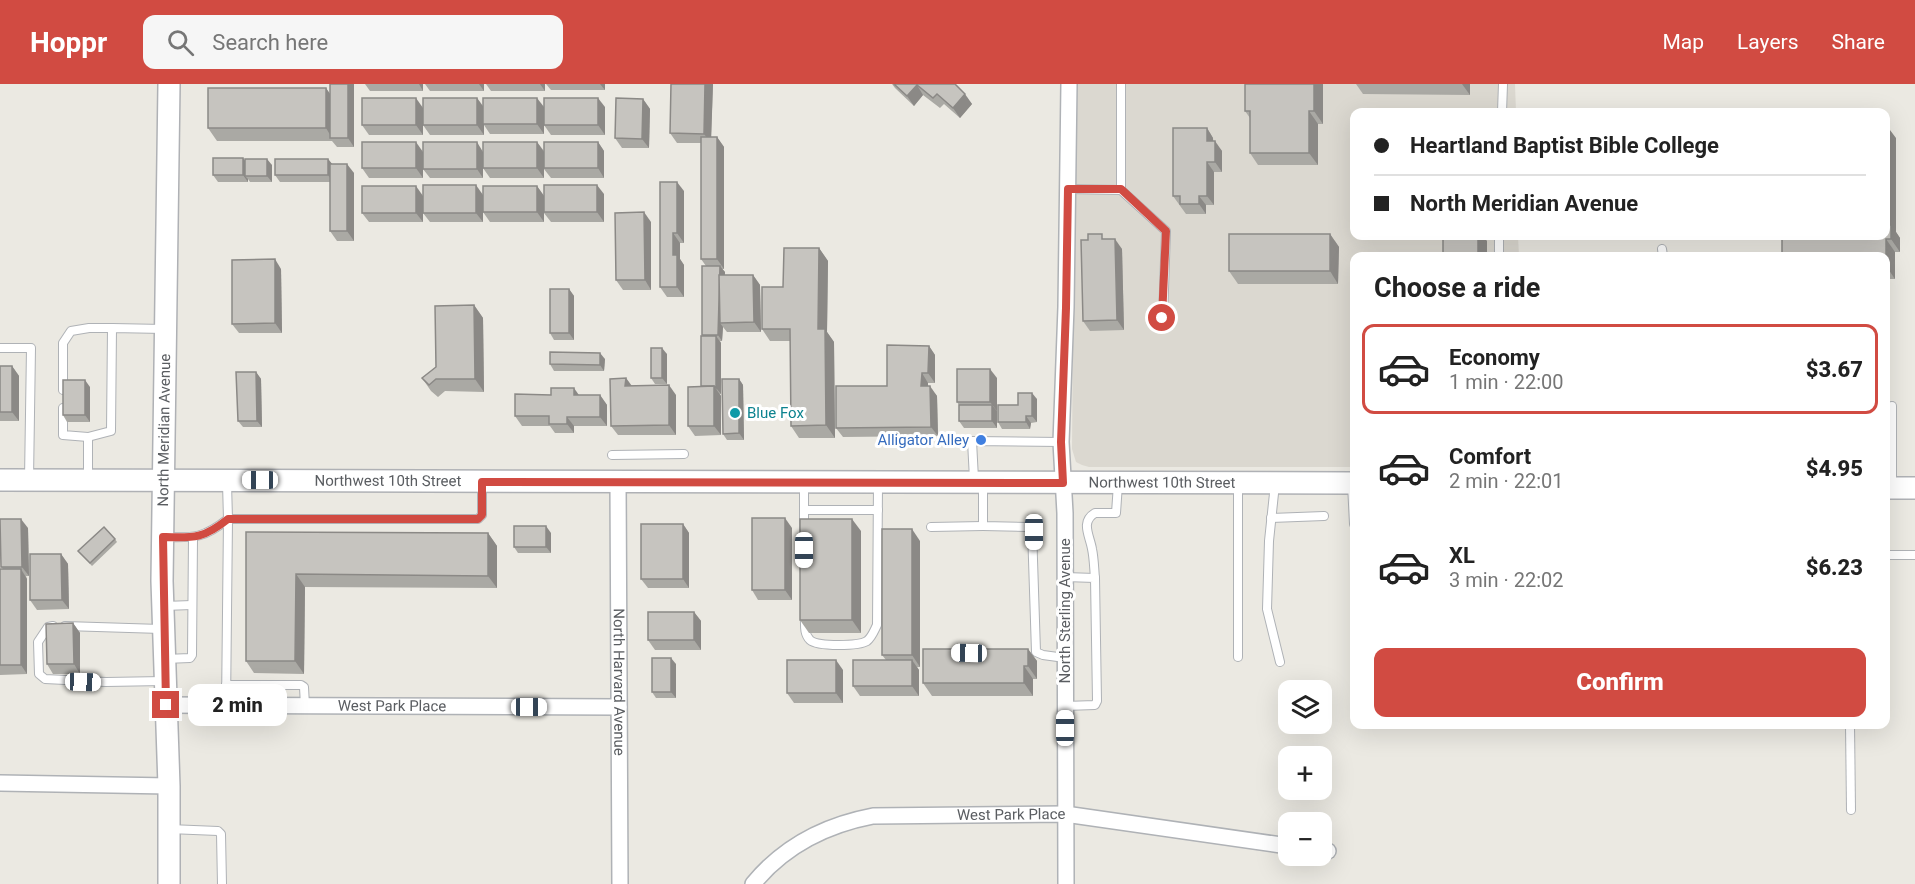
<!DOCTYPE html>
<meta charset="utf-8">
<style>
body{margin:0;font-family:Roboto,sans-serif;background:#f6f6f6;color:#222;height:100vh;display:flex;flex-direction:column;font-size:22px;white-space:nowrap}
*{box-sizing:border-box;margin:0}
p{font-size:20px;color:#767676}
.icon{flex:none;width:33px;height:33px;fill:none;stroke:currentColor;stroke-width:2;stroke-linecap:round;stroke-linejoin:round}
.map{position:relative;flex:1;overflow:hidden}
.side{position:absolute;left:1350px;top:168px;width:540px;height:477px;display:flex;flex-direction:column;background:#fff;border-radius:12px;box-shadow:0 6px 24px #0002}
.side>*{flex:none}
.top-card{position:absolute;left:1350px;top:24px;width:540px;height:132px;border-radius:12px;box-shadow:0 6px 24px #0002;display:grid;align-content:center;height:132px;padding:0 24px;background:#fff}
.buttons{position:absolute;left:1278px;top:596px;display:grid;gap:12px}
.buttons a{display:grid;place-items:center;width:54px;height:54px;border-radius:12px;background:#fff;box-shadow:0 6px 24px #0002;font-size:30px}
.end{position:absolute;width:27px;height:27px;margin:-14px;border:8px solid #d14b42;background:#fff;box-shadow:0 0 0 3px #fff}
.from{border-radius:50%}
.bubble{position:absolute;height:42px;border-radius:12px;background:#fff;box-shadow:0 6px 24px #0002;font-size:20px;font-weight:800;line-height:42px;text-align:center}
.car{position:absolute;width:18px;height:36px;margin:-18px -9px;border-radius:8px;box-shadow:0 0 4px 2px #0007;background:linear-gradient(#fff 24%,#345 0 40%,#fff 0 76%,#345 0 86%,#fff 0)}
.top-card b{display:flex;align-items:center;gap:21px;height:57px;font-size:22px}
.top-card b+b{border-top:2px solid #e0e0e0}
.top-card i{width:15px;height:15px;background:#222}
ul{padding:0;list-style:none}
li{display:flex;align-items:center;gap:18px;height:90px;margin:0 12px 9px;padding:0 12px;border:3px solid transparent;border-radius:12px}
li div{flex:1}
li b{display:block;font-size:22px}
li em{font-style:normal;font-weight:800}
li.current{border-color:#d14b42}
li>.icon{width:54px;height:54px;stroke-width:1.5}
h2{padding:0 24px;font-size:27px;line-height:72px}
.action{display:flex;gap:12px;margin-top:auto;padding:12px 24px}
.action a{flex:1;height:69px;border-radius:12px;background:#d14b42;color:#fff;font-size:24px;font-weight:800;line-height:69px;text-align:center}
header{display:flex;align-items:center;gap:36px;box-sizing:border-box;height:84px;padding:0 30px;background:#d14b42;color:#fff}
header strong{font-size:28px}
nav{display:flex;gap:33px;margin-inline-start:auto;font-size:21px}
.search{width:420px;height:54px;background:#f6f6f6;display:flex;align-items:center;gap:15px;box-sizing:border-box;padding:0 21px;border-radius:12px;color:#767676;font-size:22px}
.map>svg:first-child{display:block}
</style>
<header>
<strong>Hoppr</strong>
<div class="search"><svg class="icon" aria-label="search" viewBox="0 0 24 24"><circle cx="10" cy="10" r="6"/><path d="M15 15l6 6"/></svg>Search here</div>
<nav><a>Map</a><a>Layers</a><a>Share</a></nav>
</header>
<div class="map">
<svg width="1915" height="800" viewBox="0 0 1915 800">
<rect width="100%" height="100%" fill="#ebe9e2"/>
<polygon fill="#dbd8d0" points="1075,0 1515,0 1516,28 1354,28 1354,152 1518,152 1519,172 1354,172 1354,383 1089,383 1082,381 1076,378 1072,365"/>
<g fill="none" stroke-linecap="round" stroke-linejoin="round">
<g stroke="#afb2b6" stroke-width="10">
<g id="lane">
<polyline points="1121,0 1121,106 1166,147 1163,235"/>
<polyline points="1502,28 1503,0"/>
<polyline points="1068,105 1121,106"/>
<polyline points="1499,152 1499,172"/>
<polyline points="1662,165 1663,172"/>
<polyline points="0,264 31,264 29,395"/>
<polyline points="63,306 63,259 71,247 89,244 112,244"/>
<polyline points="63,324 63,351 88,353"/>
<polyline points="612,371 684,370"/>
<polyline points="88,394 88,353 111,347 112,244 164,245"/>
<polyline points="974,395 972,357 1061,358"/>
<polyline points="227,399 228,435 478,435 482,431 482,399"/>
<polyline points="804,399 804,444"/>
<polyline points="983,400 983,442 1028,443 1032,445 1036,568 1043,571 1065,574"/>
<polyline points="1275,400 1269,457 1267,525 1280,578"/>
<polyline points="1352,400 1354,440"/>
<polyline points="1238,401 1238,573"/>
<polyline points="1892,403 1892,322"/>
<polyline points="804,426 878,426"/>
<polyline points="1271,434 1324,432"/>
<polyline points="931,443 983,442"/>
<path d="M165,453C195,454 204,454 228,435"/>
<polyline points="1886,471 1915,471"/>
<polyline points="1065,493 1095,494 1097,617 1095,621 1065,622"/>
<path d="M1095,494C1094,484 1094,474 1092,465C1090,452 1080,438 1095,429H1116L1118,400"/>
<polyline points="164,522 192,521"/>
<path d="M805,534C805,542 804,550 810,556C818,563 859,562 867,557C872,553 874,547 877,541L878,400"/>
<polyline points="53,542 48,543 38,558 39,590 45,595 106,598 164,597"/>
<polyline points="65,542 161,545"/>
<polyline points="165,575 190,574 192,571 193,454"/>
<polyline points="226,601 301,601 304,603 305,622"/>
<polyline points="226,622 228,435"/>
<polyline points="1850,640 1851,726"/>
<polyline points="169,745 218,747 221,750 222,800"/>
</g>
</g>
<g stroke="#afb2b6" stroke-width="18">
<g id="street">
<path id="s1" d="M618,397L620,800"/>
<path id="s2" d="M166,621L619,623"/>
<polyline points="0,699 169,702"/>
<polyline points="1322,767 1328,767"/>
<path id="s3" d="M753,800C784,762 826,741 873,732L1065,730L1288,762"/>
<polyline points="1066,800 1065,429 1061,358 1066,223 1069,0"/>
</g>
</g>
<g stroke="#afb1b5" stroke-width="24">
<g id="secondary">
<path id="s4" d="M0,396L1354,399"/>
<polyline points="1886,404 1915,404"/>
<path id="s5" d="M169,800V702L162,497L169,0"/>
</g>
</g>
<use href="#lane" stroke="#fff" stroke-width="8"/>
<use href="#street" stroke="#fff" stroke-width="15"/>
<use href="#secondary" stroke="#fff" stroke-width="21"/>
</g>
<g fill="#aaa9a4">
<polygon points="354,0 354,63 337,63 332,57 217,57 208,44 326,4 330,10"/>
<polygon points="365,0 423,0 423,7 370,7"/>
<polygon points="425,0 484,0 484,7 430,7"/>
<polygon points="486,0 545,0 545,7 491,7"/>
<polygon points="546,0 605,0 605,6 551,6"/>
<polygon points="671,0 713,0 711,53 717,53 724,63 724,185 722,185 725,188 725,191 753,191 760,201 761,248 727,248 723,243 722,257 720,257 721,259 721,310 720,310 721,312 721,351 695,352 688,342 701,302 703,252 702,251 706,182 701,175 701,59 677,59 670,49"/>
<polygon points="892,0 955,0 972,20 960,34 944,20 940,24 923,11 914,22 895,4"/>
<polygon points="1323,0 1323,40 1318,40 1318,81 1258,81 1250,69 1250,34 1245,27"/>
<polygon points="1356,0 1470,0 1470,11 1363,10"/>
<polygon points="477,14 483,22 544,23 544,50 490,50 484,41 484,51 430,51 423,41"/>
<polygon points="643,15 650,25 649,64 622,64 615,54"/>
<polygon points="605,23 605,51 551,51 544,41"/>
<polygon points="423,24 423,51 369,51 362,41"/>
<polygon points="1207,44 1213,54 1213,57 1222,67 1222,88 1214,88 1214,121 1206,121 1206,130 1186,130 1173,112"/>
<polygon points="1896,54 1896,148 1900,154 1900,168 1895,168 1895,195 1886,195 1886,172 1782,172"/>
<polygon points="477,58 483,94 430,94 423,85 423,94 369,94 362,84 423,68"/>
<polygon points="537,58 544,67 598,58 604,67 604,94 551,94 544,85 544,94 490,94 483,84"/>
<polygon points="243,74 245,77 272,81 272,98 250,98 248,95 248,98 218,98 213,91"/>
<polygon points="328,75 332,80 354,89 354,157 337,157 330,147 330,98 280,98 275,91"/>
<polygon points="537,102 544,112 604,110 604,138 551,138 544,129 544,138 490,138 483,128"/>
<polygon points="684,107 684,159 680,159 680,175 684,181 684,213 667,213 660,203"/>
<polygon points="483,111 483,138 430,138 423,129 423,138 369,138 362,129 423,112"/>
<polygon points="651,138 651,206 623,206 616,196"/>
<polygon points="1330,150 1339,163 1338,200 1238,200 1229,187"/>
<polygon points="1106,155 1122,165 1124,246 1090,247 1083,237"/>
<polygon points="819,164 828,177 827,248 834,258 835,354 799,354 791,342 790,257 770,257 762,245 783,203"/>
<polygon points="281,185 282,249 239,249 232,240"/>
<polygon points="569,205 574,212 574,256 554,256 550,249"/>
<polygon points="474,221 483,234 484,308 445,307 438,313 431,307 422,294 436,283"/>
<polygon points="929,262 935,271 935,299 928,299 928,302 937,312 938,352 843,353 836,344 887,302"/>
<polygon points="667,270 667,300 655,300 651,294"/>
<polygon points="605,275 604,287 554,287 550,280"/>
<polygon points="0,282 12,282 19,292 19,337 0,337"/>
<polygon points="256,288 261,295 262,343 243,343 238,337"/>
<polygon points="626,294 632,302 676,311 676,351 618,351 611,342"/>
<polygon points="997,294 997,344 964,344 959,337 959,321 957,318"/>
<polygon points="739,295 743,301 744,356 727,356 723,350"/>
<polygon points="90,303 90,338 67,338 63,331"/>
<polygon points="579,311 600,311 607,321 607,342 574,342 574,349 555,349 550,342 522,342 515,332"/>
<polygon points="1037,315 1037,338 1031,339 1030,345 1002,345 998,338 1018,321"/>
<polygon points="683,440 689,449 689,504 648,504 641,495"/>
<polygon points="28,444 29,492 26,492 27,495 27,590 0,591 0,485 3,485 1,483"/>
<polygon points="792,444 792,516 758,516 752,506"/>
<polygon points="861,447 861,549 809,549 800,536"/>
<polygon points="246,448 488,449 497,462 497,504 305,503 304,590 254,589 246,577"/>
<polygon points="551,449 551,469 518,469 514,463"/>
<polygon points="115,455 117,458 92,482 78,467"/>
<polygon points="920,457 920,583 917,583 919,586 919,612 860,612 853,602 886,576 882,571"/>
<polygon points="61,470 68,480 69,525 37,526 30,516"/>
<polygon points="694,528 701,537 701,566 655,566 648,556"/>
<polygon points="73,539 80,549 80,590 53,590 47,580"/>
<polygon points="1028,565 1037,577 1037,595 1033,595 1033,612 932,612 923,599"/>
<polygon points="676,580 676,614 656,614 652,608"/>
<polygon points="843,586 843,619 794,619 787,609"/>
</g>
<g fill="#8b8986">
<polygon points="348,0 354,0 354,63 348,54"/>
<polygon points="419,0 423,0 423,7"/>
<polygon points="479,0 484,0 484,7"/>
<polygon points="540,0 545,0 545,7"/>
<polygon points="600,0 605,0 605,6"/>
<polygon points="705,0 713,0 711,59 704,50"/>
<polygon points="1314,0 1323,0 1323,40 1314,27"/>
<polygon points="1462,0 1470,0 1470,11"/>
<polygon points="917,1 923,11 914,22 907,12"/>
<polygon points="326,4 334,16 332,54 326,44"/>
<polygon points="965,10 972,20 960,34 953,24"/>
<polygon points="416,14 423,24 423,51 416,41"/>
<polygon points="477,14 484,24 484,51 477,41"/>
<polygon points="537,14 544,23 544,50 537,40"/>
<polygon points="598,14 605,23 605,51 598,41"/>
<polygon points="643,15 650,25 649,64 642,55"/>
<polygon points="1309,27 1318,40 1318,81 1309,69"/>
<polygon points="1887,42 1896,54 1896,148 1900,154 1900,168 1891,155 1887,141"/>
<polygon points="1207,44 1213,54 1214,67 1207,57"/>
<polygon points="717,53 724,63 724,185 717,175"/>
<polygon points="1215,57 1222,67 1222,88 1215,78"/>
<polygon points="416,58 423,68 423,94 416,84"/>
<polygon points="477,58 483,68 483,94 477,85"/>
<polygon points="537,58 544,68 544,94 537,84"/>
<polygon points="598,58 604,67 604,94 598,84"/>
<polygon points="243,74 248,81 245,92 248,95 248,98 243,91"/>
<polygon points="267,75 272,81 272,98 267,92"/>
<polygon points="328,75 333,81 333,98 328,91"/>
<polygon points="1207,78 1214,88 1214,121 1207,112"/>
<polygon points="347,80 354,89 354,157 347,147"/>
<polygon points="677,98 684,107 684,159 677,149"/>
<polygon points="476,101 483,111 483,138 476,129"/>
<polygon points="597,101 604,110 604,138 597,128"/>
<polygon points="416,102 423,112 423,138 416,129"/>
<polygon points="537,102 544,112 544,138 537,128"/>
<polygon points="1199,112 1206,121 1206,130 1199,120"/>
<polygon points="644,128 651,138 651,206 645,196"/>
<polygon points="673,149 680,159 680,175 684,181 684,213 677,203 673,171"/>
<polygon points="1330,150 1339,163 1338,200 1330,187"/>
<polygon points="1474,152 1483,152 1487,157 1487,172 1478,172"/>
<polygon points="1115,155 1122,165 1124,246 1117,236"/>
<polygon points="1886,155 1895,168 1895,195 1886,182"/>
<polygon points="819,164 828,177 827,248 834,258 835,354 826,341 818,245"/>
<polygon points="275,175 281,185 282,249 275,239"/>
<polygon points="720,182 725,188 723,239 720,239 723,243 722,257 718,251"/>
<polygon points="753,191 760,201 761,248 754,238"/>
<polygon points="569,205 574,212 574,256 569,249"/>
<polygon points="474,221 483,234 484,308 475,295"/>
<polygon points="716,252 721,259 721,310 716,304"/>
<polygon points="929,262 935,271 935,299 928,289"/>
<polygon points="662,264 667,270 667,300 662,294"/>
<polygon points="600,269 605,275 604,287 600,281"/>
<polygon points="12,282 19,292 19,337 12,328"/>
<polygon points="990,285 997,294 997,327 990,318"/>
<polygon points="256,288 261,295 262,343 257,337"/>
<polygon points="922,289 928,299 928,312 921,302"/>
<polygon points="626,294 633,304 625,302"/>
<polygon points="739,295 743,301 744,356 739,349"/>
<polygon points="85,296 90,303 90,338 85,331"/>
<polygon points="669,301 676,311 676,351 669,341"/>
<polygon points="714,302 721,312 721,351 714,342"/>
<polygon points="930,302 937,312 938,352 931,343"/>
<polygon points="574,304 581,314 574,311"/>
<polygon points="1032,309 1037,315 1037,338 1032,332"/>
<polygon points="600,311 607,321 607,342 600,333"/>
<polygon points="992,321 997,327 997,344 992,337"/>
<polygon points="1026,332 1031,339 1030,345 1026,338"/>
<polygon points="567,333 574,342 574,349 567,340"/>
<polygon points="785,434 792,444 792,516 785,506"/>
<polygon points="21,435 28,444 29,492 22,483"/>
<polygon points="852,435 861,447 861,549 852,536"/>
<polygon points="683,440 689,449 689,504 683,495"/>
<polygon points="546,442 551,449 551,469 546,463"/>
<polygon points="912,445 920,457 920,583 912,571"/>
<polygon points="488,449 497,462 497,504 488,492"/>
<polygon points="61,470 68,480 69,525 62,516"/>
<polygon points="21,485 27,495 27,590 21,581"/>
<polygon points="296,490 305,503 304,590 295,577"/>
<polygon points="694,528 701,537 701,566 694,556"/>
<polygon points="73,539 80,549 80,590 74,580"/>
<polygon points="1028,565 1037,577 1037,595 1028,582"/>
<polygon points="671,574 676,580 676,614 671,608"/>
<polygon points="836,576 843,586 843,619 836,609"/>
<polygon points="912,576 919,586 919,612 912,602"/>
<polygon points="1024,582 1033,595 1033,612 1024,599"/>
</g>
<g fill="#c6c4bf" stroke="#8b8986" stroke-width="1.5">
<rect x="330" y="0" width="18" height="54"/>
<polygon points="671,0 705,0 704,50 670,49"/>
<polygon points="894,0 955,0 965,10 953,24 937,10 933,14 917,1 907,12"/>
<polygon points="1245,0 1314,0 1314,27 1309,27 1309,69 1250,69 1250,27 1245,27"/>
<rect x="208" y="4" width="118" height="40"/>
<rect x="362" y="14" width="54" height="27"/>
<rect x="423" y="14" width="54" height="27"/>
<rect x="483" y="14" width="54" height="26"/>
<rect x="544" y="14" width="54" height="27"/>
<polygon points="616,14 643,15 642,55 615,54"/>
<polygon points="1886,42 1887,42 1887,141 1891,141 1891,155 1886,155 1886,182 1886,172 1782,172 1782,152 1886,152"/>
<polygon points="1173,44 1207,44 1207,57 1215,57 1215,78 1207,78 1207,112 1199,112 1199,120 1180,120 1180,112 1173,112"/>
<rect x="701" y="53" width="16" height="122"/>
<rect x="362" y="58" width="54" height="26"/>
<rect x="423" y="58" width="54" height="27"/>
<rect x="483" y="58" width="54" height="26"/>
<rect x="544" y="58" width="54" height="26"/>
<rect x="213" y="74" width="30" height="17"/>
<rect x="245" y="75" width="22" height="17"/>
<rect x="275" y="75" width="53" height="16"/>
<rect x="330" y="80" width="17" height="67"/>
<polygon points="660,98 677,98 677,149 673,149 673,171 677,171 677,203 660,203"/>
<rect x="423" y="101" width="53" height="28"/>
<rect x="544" y="101" width="53" height="27"/>
<rect x="362" y="102" width="54" height="27"/>
<rect x="483" y="102" width="54" height="26"/>
<polygon points="644,128 645,196 616,196 615,129"/>
<polygon points="1088,150 1102,150 1102,155 1115,155 1117,236 1083,237 1081,156 1088,156"/>
<rect x="1229" y="150" width="101" height="37"/>
<rect x="1443" y="152" width="35" height="20"/>
<polygon points="784,164 819,164 818,245 825,245 826,341 791,342 790,245 762,245 762,203 783,203"/>
<polygon points="275,175 275,239 232,240 232,176"/>
<polygon points="702,182 720,182 718,251 702,251"/>
<polygon points="719,191 753,191 754,238 720,239"/>
<rect x="550" y="205" width="19" height="44"/>
<polygon points="474,221 475,295 436,295 429,301 422,294 436,283 435,222"/>
<polygon points="701,252 716,252 716,304 714,302 701,302"/>
<polygon points="887,261 929,262 928,289 922,289 921,302 930,302 931,343 836,344 836,302 887,302"/>
<rect x="651" y="264" width="11" height="30"/>
<polygon points="550,268 600,269 600,281 550,280"/>
<rect x="0" y="282" width="12" height="46"/>
<rect x="957" y="285" width="33" height="33"/>
<polygon points="236,288 256,288 257,337 238,337"/>
<polygon points="626,294 625,302 669,301 669,341 611,342 610,295"/>
<polygon points="722,295 739,295 739,349 723,350"/>
<rect x="63" y="296" width="22" height="35"/>
<polygon points="714,302 714,342 688,342 688,303"/>
<polygon points="551,304 574,304 574,311 600,311 600,333 567,333 567,340 549,340 549,332 515,332 515,310 551,311"/>
<polygon points="1018,309 1032,309 1032,332 1026,332 1026,338 998,338 998,321 1018,321"/>
<rect x="959" y="321" width="33" height="16"/>
<rect x="752" y="434" width="33" height="72"/>
<polygon points="0,435 21,435 22,483 1,483"/>
<rect x="800" y="435" width="52" height="101"/>
<rect x="641" y="440" width="42" height="55"/>
<rect x="514" y="442" width="32" height="21"/>
<polygon points="104,443 115,455 90,479 78,467"/>
<rect x="882" y="445" width="30" height="126"/>
<polygon points="246,448 488,449 488,492 296,490 295,577 246,577"/>
<polygon points="30,470 61,470 62,516 30,516"/>
<rect x="0" y="485" width="21" height="96"/>
<rect x="648" y="528" width="46" height="28"/>
<polygon points="73,539 74,580 47,580 46,540"/>
<polygon points="923,565 1028,565 1028,582 1024,582 1024,599 923,599"/>
<rect x="652" y="574" width="19" height="34"/>
<rect x="787" y="576" width="49" height="33"/>
<rect x="853" y="576" width="59" height="26"/>
</g>
<g fill="none" stroke-linecap="round" stroke-linejoin="round">
<path stroke="#d14b42" stroke-width="8" d="M166,621L163,453C194,454 203,455 228,435H478L482,431V398L1063,399L1061,358L1066,224L1068,105H1121L1166,147L1162,234"/>
</g>
<circle fill="#0f9aa8" stroke="#fff" stroke-width="2" cx="735" cy="329" r="6"/>
<circle fill="#3f7fe0" stroke="#fff" stroke-width="2" cx="981" cy="356" r="6"/>
<g text-anchor="middle" dominant-baseline="central" stroke-width="6" stroke-linejoin="round" paint-order="stroke">
<g font-size="15" fill="#0d838f" stroke="#fff" text-anchor="start">
<text x="747" y="329">Blue Fox</text>
</g>
<g font-size="15" fill="#5a5d61" stroke="#fff">
<text stroke="none"><textPath href="#s5" startOffset="454">North Meridian Avenue</textPath></text>
<text stroke="none"><textPath href="#s4" startOffset="388">Northwest 10th Street</textPath></text>
<text stroke="none"><textPath href="#s4" startOffset="1162">Northwest 10th Street</textPath></text>
<text transform="translate(1065 527) rotate(-90)">North Sterling Avenue</text>
<text stroke="none"><textPath href="#s1" startOffset="201">North Harvard Avenue</textPath></text>
<text stroke="none"><textPath href="#s2" startOffset="226">West Park Place</textPath></text>
<text stroke="none"><textPath href="#s3" startOffset="279">West Park Place</textPath></text>
</g>
<g font-size="15" fill="#366cbe" stroke="#fff" text-anchor="end">
<text x="969" y="356">Alligator Alley</text>
</g>
</g>
</svg>
<div class="buttons">
<a><svg class="icon" aria-label="layers" viewBox="0 0 24 24"><path d="M12 4l9 5-9 5-9-5zM3 14l9 5 9-5"/></svg></a>
<a>+</a>
<a>−</a>
</div>
<i class="end from" style="left:1162px;top:234px"></i>
<i class="end" style="left:166px;top:621px"></i>
<div class="bubble" style="left:188px;top:600px;width:99px">2 min</div>
<i class="car" style="left:260px;top:396px;rotate:270deg"></i>
<i class="car" style="left:1034px;top:448px;rotate:180deg"></i>
<i class="car" style="left:804px;top:466px;rotate:180deg"></i>
<i class="car" style="left:969px;top:569px;rotate:271deg"></i>
<i class="car" style="left:83px;top:598px;rotate:92deg"></i>
<i class="car" style="left:529px;top:623px;rotate:90deg"></i>
<i class="car" style="left:1065px;top:644px;rotate:0deg"></i>
<div class="top-card">
<b><i class="from"></i>Heartland Baptist Bible College</b>
<b><i></i>North Meridian Avenue</b>
</div>
<section class="side">
<h2>Choose a ride</h2>
<ul>
<li class="current"><svg class="icon" aria-label="car" viewBox="0 0 24 24"><path d="M5 17H2v-5l4-1 3-4h7l3 4 3 1v5h-3M9 17h6M6 11h13"/><circle cx="7" cy="17" r="2"/><circle cx="17" cy="17" r="2"/></svg><div><b>Economy</b><p>1 min · 22:00</p></div><em>$3.67</em></li>
<li><svg class="icon" aria-label="car" viewBox="0 0 24 24"><path d="M5 17H2v-5l4-1 3-4h7l3 4 3 1v5h-3M9 17h6M6 11h13"/><circle cx="7" cy="17" r="2"/><circle cx="17" cy="17" r="2"/></svg><div><b>Comfort</b><p>2 min · 22:01</p></div><em>$4.95</em></li>
<li><svg class="icon" aria-label="car" viewBox="0 0 24 24"><path d="M5 17H2v-5l4-1 3-4h7l3 4 3 1v5h-3M9 17h6M6 11h13"/><circle cx="7" cy="17" r="2"/><circle cx="17" cy="17" r="2"/></svg><div><b>XL</b><p>3 min · 22:02</p></div><em>$6.23</em></li>
</ul>
<div class="action"><a>Confirm</a></div>
</section>
</div>
